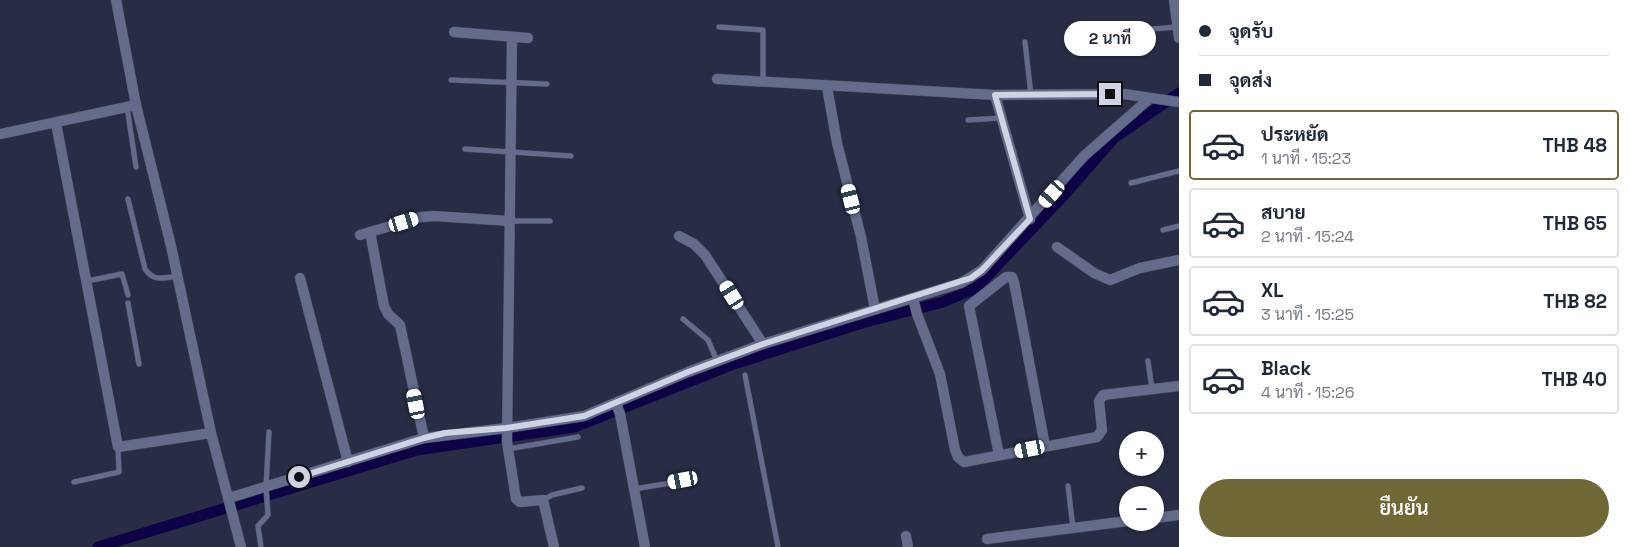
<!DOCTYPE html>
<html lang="th">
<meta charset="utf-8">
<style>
body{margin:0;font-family:"Space Grotesk",Sarabun,sans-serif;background:#f2f2f3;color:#1f2937;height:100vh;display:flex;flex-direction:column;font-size:19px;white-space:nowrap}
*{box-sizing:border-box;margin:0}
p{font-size:16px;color:#747a83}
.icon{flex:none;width:28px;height:28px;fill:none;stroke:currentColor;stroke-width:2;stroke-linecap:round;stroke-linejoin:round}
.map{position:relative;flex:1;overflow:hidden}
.panel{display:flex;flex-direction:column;background:#fff;width:450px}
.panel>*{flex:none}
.top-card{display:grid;align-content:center;height:110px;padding:0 20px;background:#fff}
.controls{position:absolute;left:1119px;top:431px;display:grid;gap:10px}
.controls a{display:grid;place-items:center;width:45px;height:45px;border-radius:50%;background:#fff;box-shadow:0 1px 4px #0004;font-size:25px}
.end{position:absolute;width:22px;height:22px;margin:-11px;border:6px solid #d0d3e3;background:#111;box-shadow:0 0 0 2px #111}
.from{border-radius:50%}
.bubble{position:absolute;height:35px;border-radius:18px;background:#fff;box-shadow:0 1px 4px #0004;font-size:16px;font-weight:600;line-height:35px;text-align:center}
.car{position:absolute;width:15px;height:30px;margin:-15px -8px;border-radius:6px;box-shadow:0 0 4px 1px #0007;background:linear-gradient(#fff 24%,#345 0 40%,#fff 0 76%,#345 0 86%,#fff 0)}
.top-card b{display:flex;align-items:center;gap:18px;height:48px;font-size:19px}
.top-card b+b{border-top:1px solid #e0e1e3}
.top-card i{width:12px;height:12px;background:#1f2937}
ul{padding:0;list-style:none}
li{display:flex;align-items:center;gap:15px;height:70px;margin:0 10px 8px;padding:0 10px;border:2px solid #e0e1e3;border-radius:5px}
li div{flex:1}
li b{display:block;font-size:19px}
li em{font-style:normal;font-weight:600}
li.on{border-color:#706836}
li>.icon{width:45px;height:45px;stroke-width:1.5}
.action{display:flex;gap:10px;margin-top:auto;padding:10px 20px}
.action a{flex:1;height:58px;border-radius:30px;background:#706836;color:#fff;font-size:20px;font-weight:600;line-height:58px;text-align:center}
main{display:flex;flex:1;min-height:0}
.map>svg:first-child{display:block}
</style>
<main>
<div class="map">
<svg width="1179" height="547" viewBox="0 0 1179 547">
<rect width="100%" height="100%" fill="#282c44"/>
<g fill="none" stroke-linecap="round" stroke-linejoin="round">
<polyline stroke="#0e0346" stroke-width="11" points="98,547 417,450 575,427 734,364 862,323 943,302 976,288 1064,195 1114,138 1179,93"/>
<g stroke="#43475d" stroke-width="6">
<g id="lane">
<polyline points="719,27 763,30 763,82"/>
<polyline points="1102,33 1177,27"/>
<polyline points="1025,42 1031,95"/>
<polyline points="451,80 547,84"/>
<polyline points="127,107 136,167"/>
<polyline points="968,120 1001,118"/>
<polyline points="465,149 571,156"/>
<polyline points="1131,183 1179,171"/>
<path d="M128,199L145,269C154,282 163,278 177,276"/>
<polyline points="510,221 550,221"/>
<polyline points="1163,230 1179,226"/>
<polyline points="87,281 122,274 128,295"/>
<polyline points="128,303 139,364"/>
<polyline points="683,319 708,340 717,361"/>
<polyline points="1148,361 1152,389"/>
<polyline points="745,375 778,547"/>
<polyline points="508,449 578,437"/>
<polyline points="74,482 119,472 118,447"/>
<polyline points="1068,486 1073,528"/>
<polyline points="634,489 683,481"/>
<polyline points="543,500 552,495 582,488"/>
<polyline points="261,547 258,526 268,515 266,487 269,432"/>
</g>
</g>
<g stroke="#43475d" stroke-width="11">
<g id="street">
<polyline points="116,0 136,105 171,246 211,433 241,547"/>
<polyline points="1174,0 1179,38"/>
<polyline points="454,32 528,38"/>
<polyline points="512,37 507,442 516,499 520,502 543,500 554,547"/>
<polyline points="717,79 995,95 1124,94 1179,102"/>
<polyline points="827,87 837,143 861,237 875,309"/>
<polyline points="995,95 1030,219"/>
<polyline points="56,123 118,447 211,433"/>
<polyline points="0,134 136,105"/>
<polyline points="370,232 384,306 388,314 400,325 424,438"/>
<polyline points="360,235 421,217 434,216 510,221"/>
<polyline points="679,236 694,244 705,255 763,344"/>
<polyline points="1057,247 1094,273 1110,280 1140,268 1179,260"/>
<polyline points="300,278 348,462"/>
<polyline points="913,298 917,314 940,374 955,450 958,457 964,462 1097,437 1102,430 1099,401 1103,395 1179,386"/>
<polyline points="616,403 620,414 645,547"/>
<polyline points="999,455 969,306 1006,277 1012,277 1014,282 1045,446"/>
<polyline points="229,498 424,438 506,428 584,416 688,372 763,344 961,283 982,270 1084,156 1150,98"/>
<polyline points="1155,518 1179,515"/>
<polyline points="906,536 908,547"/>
<polyline points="987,539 1128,521"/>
</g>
</g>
<use href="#lane" stroke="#646b8b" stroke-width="5"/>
<use href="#street" stroke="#646b8b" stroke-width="10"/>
</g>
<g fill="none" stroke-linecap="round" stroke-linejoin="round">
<polyline stroke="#d0d3e3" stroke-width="6" points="299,477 424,438 445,433 506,428 584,416 688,372 763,344 971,278 982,270 1030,219 995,95 1110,94"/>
</g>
</svg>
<div class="controls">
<a>+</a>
<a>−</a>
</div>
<i class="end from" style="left:299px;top:477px"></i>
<i class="end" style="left:1110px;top:94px"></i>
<div class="bubble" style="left:1064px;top:21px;width:92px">2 นาที</div>
<i class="car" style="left:1052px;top:194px;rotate:221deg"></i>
<i class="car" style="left:851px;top:199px;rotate:346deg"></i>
<i class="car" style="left:404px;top:222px;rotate:73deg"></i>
<i class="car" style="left:732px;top:295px;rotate:328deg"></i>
<i class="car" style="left:416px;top:404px;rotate:349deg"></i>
<i class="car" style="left:1030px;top:449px;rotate:259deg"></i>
<i class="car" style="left:683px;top:480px;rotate:259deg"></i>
</div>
<section class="panel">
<div class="top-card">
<b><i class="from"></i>จุดรับ</b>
<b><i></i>จุดส่ง</b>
</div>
<ul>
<li class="on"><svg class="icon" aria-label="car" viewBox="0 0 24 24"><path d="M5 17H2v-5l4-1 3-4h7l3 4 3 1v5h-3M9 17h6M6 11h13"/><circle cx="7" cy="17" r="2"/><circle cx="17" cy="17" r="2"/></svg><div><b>ประหยัด</b><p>1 นาที · 15:23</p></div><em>THB 48</em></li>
<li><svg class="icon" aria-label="car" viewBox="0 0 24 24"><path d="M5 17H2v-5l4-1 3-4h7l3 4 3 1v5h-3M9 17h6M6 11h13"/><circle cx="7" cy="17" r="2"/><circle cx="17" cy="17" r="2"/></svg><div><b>สบาย</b><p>2 นาที · 15:24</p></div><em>THB 65</em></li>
<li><svg class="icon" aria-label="car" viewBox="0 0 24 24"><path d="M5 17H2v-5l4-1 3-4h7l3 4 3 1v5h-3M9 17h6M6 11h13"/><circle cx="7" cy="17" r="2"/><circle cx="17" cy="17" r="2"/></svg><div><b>XL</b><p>3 นาที · 15:25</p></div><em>THB 82</em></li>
<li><svg class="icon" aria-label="car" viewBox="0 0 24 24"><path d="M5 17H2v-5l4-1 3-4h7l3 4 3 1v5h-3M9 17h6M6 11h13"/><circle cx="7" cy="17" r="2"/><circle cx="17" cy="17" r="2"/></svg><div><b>Black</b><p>4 นาที · 15:26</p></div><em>THB 40</em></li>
</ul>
<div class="action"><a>ยืนยัน</a></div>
</section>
</main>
